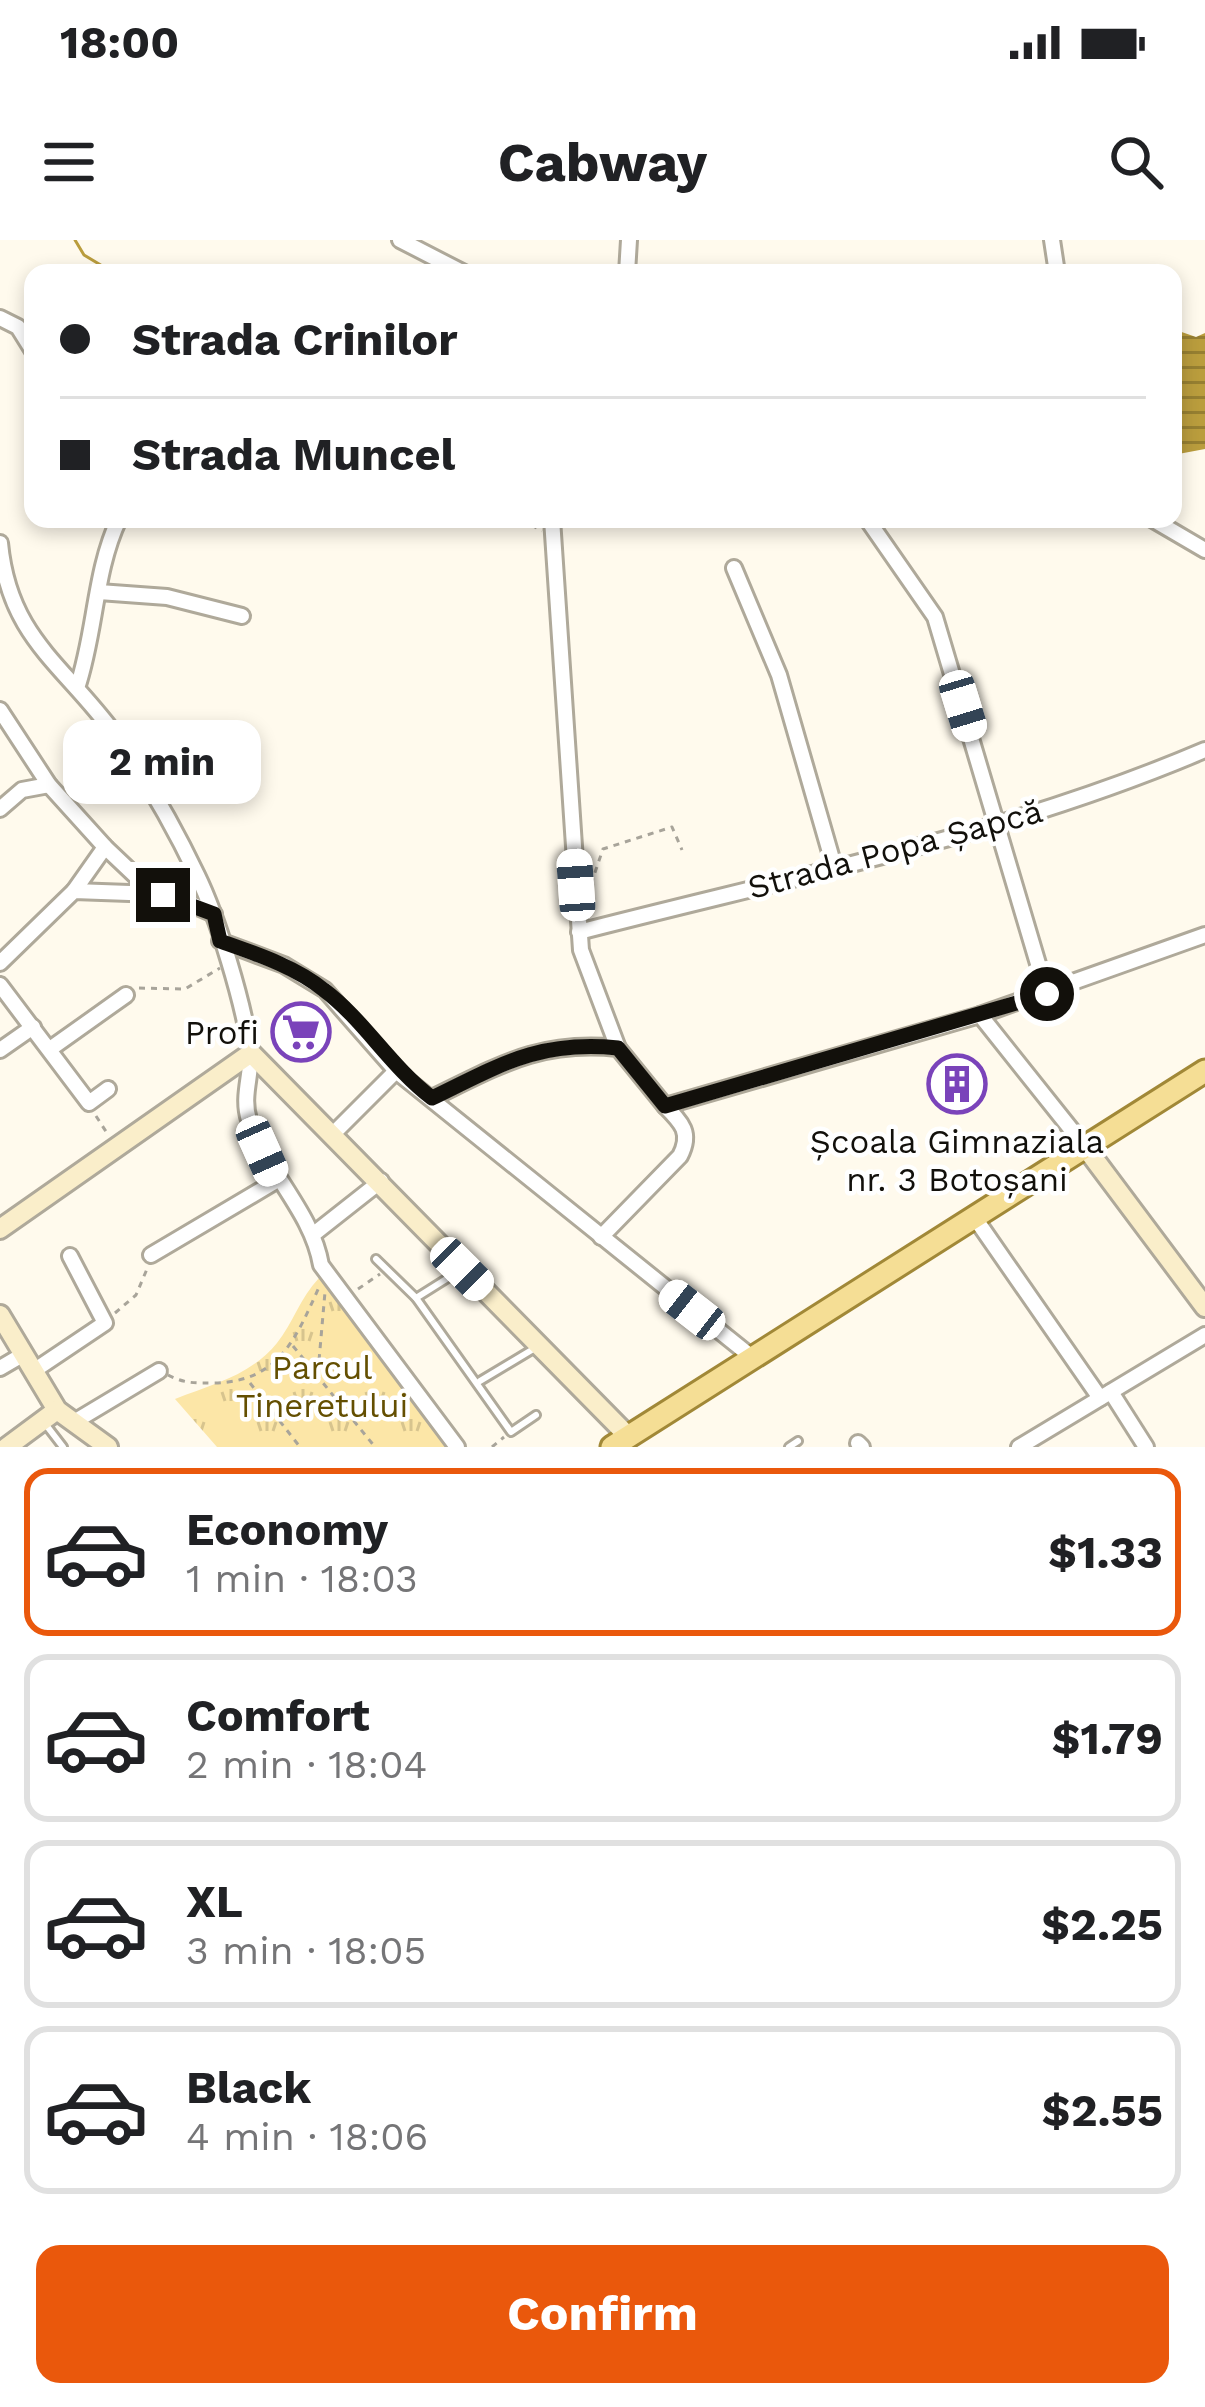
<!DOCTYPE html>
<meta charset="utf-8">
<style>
body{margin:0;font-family:"Work Sans",sans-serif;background:#f2f2f2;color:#202124;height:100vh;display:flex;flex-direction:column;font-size:45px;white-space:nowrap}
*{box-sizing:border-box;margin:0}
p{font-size:39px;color:#757577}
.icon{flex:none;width:66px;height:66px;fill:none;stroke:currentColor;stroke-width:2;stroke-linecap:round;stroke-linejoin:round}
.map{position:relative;height:1207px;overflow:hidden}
.side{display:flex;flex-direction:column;background:#fff;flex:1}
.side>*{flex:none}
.banner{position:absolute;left:24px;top:24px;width:1158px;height:264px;border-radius:24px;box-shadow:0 6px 18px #0003;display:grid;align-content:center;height:264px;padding:0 36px;background:#fff}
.end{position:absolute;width:54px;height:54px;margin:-27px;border:15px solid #12100b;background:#fff;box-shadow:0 0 0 6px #fff}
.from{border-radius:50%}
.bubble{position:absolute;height:84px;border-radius:24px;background:#fff;box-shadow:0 6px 18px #0003;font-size:39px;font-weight:700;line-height:84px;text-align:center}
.car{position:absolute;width:36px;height:72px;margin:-36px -18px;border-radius:15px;box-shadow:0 0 9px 3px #0007;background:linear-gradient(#fff 24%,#345 0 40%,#fff 0 76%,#345 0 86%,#fff 0)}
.banner b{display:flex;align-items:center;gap:42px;height:114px;font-size:45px}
.banner b+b{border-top:3px solid #e0e0e0}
.banner i{width:30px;height:30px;background:#202124}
ul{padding:21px 0 0;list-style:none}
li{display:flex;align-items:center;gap:36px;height:168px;margin:0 24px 18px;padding:0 12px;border:6px solid #e0e0e0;border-radius:24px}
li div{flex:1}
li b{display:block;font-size:45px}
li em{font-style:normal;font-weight:700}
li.selected{border-color:#ea580c}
li>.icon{width:108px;height:108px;stroke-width:1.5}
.action{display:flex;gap:24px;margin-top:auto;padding:24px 36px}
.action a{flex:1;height:138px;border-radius:24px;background:#ea580c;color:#fff;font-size:48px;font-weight:700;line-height:138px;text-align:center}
.status{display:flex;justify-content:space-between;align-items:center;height:84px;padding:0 60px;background:#fff;direction:ltr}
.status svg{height:33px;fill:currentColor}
header{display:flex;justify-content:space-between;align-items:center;height:156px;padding:0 36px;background:#fff;font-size:54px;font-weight:700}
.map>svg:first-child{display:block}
</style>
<div class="status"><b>18:00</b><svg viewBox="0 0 49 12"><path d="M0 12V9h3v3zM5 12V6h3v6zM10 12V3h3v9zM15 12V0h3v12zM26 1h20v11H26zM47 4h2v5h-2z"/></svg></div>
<header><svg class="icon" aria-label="menu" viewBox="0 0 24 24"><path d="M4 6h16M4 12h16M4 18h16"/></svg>Cabway<svg class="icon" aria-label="search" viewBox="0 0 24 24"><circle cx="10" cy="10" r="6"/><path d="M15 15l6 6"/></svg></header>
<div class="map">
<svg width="1205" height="1207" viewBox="0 0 1205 1207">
<defs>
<pattern id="park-tufts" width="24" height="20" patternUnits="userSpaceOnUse" patternTransform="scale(3)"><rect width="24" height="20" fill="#fce6a7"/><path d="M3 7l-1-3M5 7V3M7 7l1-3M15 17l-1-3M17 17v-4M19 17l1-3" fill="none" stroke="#d7c48e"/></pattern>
<pattern id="water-rules" width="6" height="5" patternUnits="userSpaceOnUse" patternTransform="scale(3)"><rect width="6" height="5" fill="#ba9d3d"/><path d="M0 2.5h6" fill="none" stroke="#967f31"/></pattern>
</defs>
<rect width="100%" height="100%" fill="#fffaed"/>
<path fill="url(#park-tufts)" d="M319,1038L447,1207H217L175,1159C213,1144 250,1136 277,1103C293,1083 300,1058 319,1038Z"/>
<polygon fill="url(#water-rules)" points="1173,89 1196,97 1205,93 1205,209 1173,215"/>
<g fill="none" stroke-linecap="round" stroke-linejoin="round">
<polyline stroke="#ba9d3d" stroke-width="3" points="75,0 84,15 114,33"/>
<g stroke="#afa99a" stroke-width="12">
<g id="lane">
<polyline points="376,1019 416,1058 511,1192 536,1175"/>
<polyline points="416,1058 459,1031"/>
<polyline points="480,1141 535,1108"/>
<polyline points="43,1181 63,1207"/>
<polyline points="789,1207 798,1201"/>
</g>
</g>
<g stroke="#afa99a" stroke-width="20">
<g id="street">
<polyline points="400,0 464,33"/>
<polyline points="1052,0 1057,33"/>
<polyline points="627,33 629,0"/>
<polyline points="0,78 18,87 33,111"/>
<polyline points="552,279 581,710 618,808"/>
<polyline points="867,279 935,377 1047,754"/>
<polyline points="1152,279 1205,310"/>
<path d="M0,303C9,397 62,423 114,493C145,536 174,587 197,635C218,678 243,762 250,809C253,833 241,855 249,880C267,933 312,972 321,1025L457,1207"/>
<polyline points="734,328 779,435 834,626"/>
<polyline points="99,352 167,357 242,376"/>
<path d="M77,448C96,392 94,332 119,279"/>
<polyline points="0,470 49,545 105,607 143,643 214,674"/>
<polyline points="0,569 22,550 49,545"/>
<polyline points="74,651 105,607"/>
<path d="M579,692C788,638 1006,595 1205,510"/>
<polyline points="220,701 284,725 325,750 396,831 753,1118"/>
<polyline points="0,723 74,651 157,654"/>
<polyline points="0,745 89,863 108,849"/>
<polyline points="980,775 1086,908"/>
<polyline points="50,809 126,755"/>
<polyline points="0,810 33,787"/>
<path d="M432,858C500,825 540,800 618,808L665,866L980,775L1205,695"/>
<polyline points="332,895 396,831"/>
<polyline points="975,978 1100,1158"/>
<polyline points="315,993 381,941"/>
<path d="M601,997L680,916C692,893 682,883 665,866"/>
<polyline points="151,1015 276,941"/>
<polyline points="0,1128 24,1114"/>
<polyline points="35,1130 105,1083 70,1016"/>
<polyline points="1111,1152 1146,1207"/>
<polyline points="74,1182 159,1131"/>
<polyline points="858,1203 862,1207"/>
<polyline points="1019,1207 1205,1095"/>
</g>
</g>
<g stroke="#afa99a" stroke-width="24">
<g id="secondary">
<polyline points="1086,908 1205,1067"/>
<polyline points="0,989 251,813 628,1196"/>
<polyline points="0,1075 57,1170 108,1207"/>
<polyline points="7,1207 57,1170"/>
</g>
</g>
<g stroke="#a18837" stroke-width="27">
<polyline id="primary" points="612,1207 1205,831"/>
</g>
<g stroke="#a8a49a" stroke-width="3" stroke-dasharray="6 6" stroke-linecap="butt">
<polyline points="521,279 542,291"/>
<polyline points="591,644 603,609 672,587 682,610"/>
<polyline points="139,748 185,749 220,728"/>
<polyline points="96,876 107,893"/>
<polyline points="358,1049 380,1034"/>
<polyline points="115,1073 136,1055 147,1029"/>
<polyline points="293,1106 375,1207"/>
<polyline points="318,1132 325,1052"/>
<path d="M168,1135C185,1144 196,1143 215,1143C280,1141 296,1098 320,1045"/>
<polyline points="250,1143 300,1207"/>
<polyline points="492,1207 504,1197"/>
</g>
<use href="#lane" stroke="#fff" stroke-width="6"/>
<use href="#street" stroke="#fff" stroke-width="14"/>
<use href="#secondary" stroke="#faeeca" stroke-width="18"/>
<use href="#primary" stroke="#f5de95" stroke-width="21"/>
</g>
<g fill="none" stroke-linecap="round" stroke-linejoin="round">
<path stroke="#12100b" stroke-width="15" d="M163,655L214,674L220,701C256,714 294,726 324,750C364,780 390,826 432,858C500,825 539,800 618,808L665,866L1047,754"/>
</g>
<defs>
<g id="supermarket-ring" transform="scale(3)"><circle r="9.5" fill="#fff" stroke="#7a43ba" stroke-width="1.5"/><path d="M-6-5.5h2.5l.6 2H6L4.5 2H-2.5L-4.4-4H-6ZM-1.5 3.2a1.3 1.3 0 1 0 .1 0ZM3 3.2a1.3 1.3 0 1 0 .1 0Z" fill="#7a43ba"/></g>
<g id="building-ring" transform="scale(3)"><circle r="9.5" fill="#fff" stroke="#7a43ba" stroke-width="1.5"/><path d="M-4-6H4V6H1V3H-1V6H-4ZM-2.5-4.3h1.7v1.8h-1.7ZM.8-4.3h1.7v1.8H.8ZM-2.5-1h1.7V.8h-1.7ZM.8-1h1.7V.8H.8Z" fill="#7a43ba"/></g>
</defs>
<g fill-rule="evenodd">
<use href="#supermarket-ring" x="301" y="792"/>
<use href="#building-ring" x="957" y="844"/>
</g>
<g text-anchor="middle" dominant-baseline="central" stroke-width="9" stroke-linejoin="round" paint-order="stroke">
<g font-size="33" fill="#12100b" stroke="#fff">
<text transform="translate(895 609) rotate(-15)">Strada Popa Șapcă</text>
</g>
<g font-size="33" fill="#12100b" stroke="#fff" text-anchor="end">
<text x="259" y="792">Profi</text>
<text x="957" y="901" text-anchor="middle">Școala Gimnaziala<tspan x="957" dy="38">nr. 3 Botoșani</tspan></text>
</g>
<g font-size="33" fill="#644f01" stroke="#fff">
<text x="322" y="1127">Parcul<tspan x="322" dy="38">Tineretului</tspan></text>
</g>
</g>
</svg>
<i class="end from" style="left:1047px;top:754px"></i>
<i class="end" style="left:163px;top:655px"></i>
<div class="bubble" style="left:63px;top:480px;width:198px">2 min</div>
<i class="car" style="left:963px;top:466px;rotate:163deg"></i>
<i class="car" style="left:576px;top:645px;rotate:356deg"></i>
<i class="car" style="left:262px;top:911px;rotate:156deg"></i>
<i class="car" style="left:462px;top:1029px;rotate:135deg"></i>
<i class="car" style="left:692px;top:1070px;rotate:308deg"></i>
<div class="banner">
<b><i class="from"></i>Strada Crinilor</b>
<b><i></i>Strada Muncel</b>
</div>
</div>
<section class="side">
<ul>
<li class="selected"><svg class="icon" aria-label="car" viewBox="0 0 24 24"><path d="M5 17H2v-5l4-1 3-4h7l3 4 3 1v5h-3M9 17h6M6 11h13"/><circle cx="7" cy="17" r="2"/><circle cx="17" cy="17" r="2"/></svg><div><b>Economy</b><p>1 min · 18:03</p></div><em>$1.33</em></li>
<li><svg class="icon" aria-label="car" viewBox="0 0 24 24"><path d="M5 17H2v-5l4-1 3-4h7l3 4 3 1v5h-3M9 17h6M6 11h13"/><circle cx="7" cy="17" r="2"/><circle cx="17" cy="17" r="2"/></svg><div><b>Comfort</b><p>2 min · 18:04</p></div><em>$1.79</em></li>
<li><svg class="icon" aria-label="car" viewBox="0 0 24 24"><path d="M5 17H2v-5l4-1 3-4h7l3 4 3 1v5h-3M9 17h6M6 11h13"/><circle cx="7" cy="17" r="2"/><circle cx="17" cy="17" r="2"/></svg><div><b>XL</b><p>3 min · 18:05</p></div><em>$2.25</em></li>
<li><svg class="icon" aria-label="car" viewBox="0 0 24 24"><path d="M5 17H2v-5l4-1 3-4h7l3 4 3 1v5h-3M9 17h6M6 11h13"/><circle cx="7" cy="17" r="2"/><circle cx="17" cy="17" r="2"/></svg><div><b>Black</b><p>4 min · 18:06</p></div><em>$2.55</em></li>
</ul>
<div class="action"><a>Confirm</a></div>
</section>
